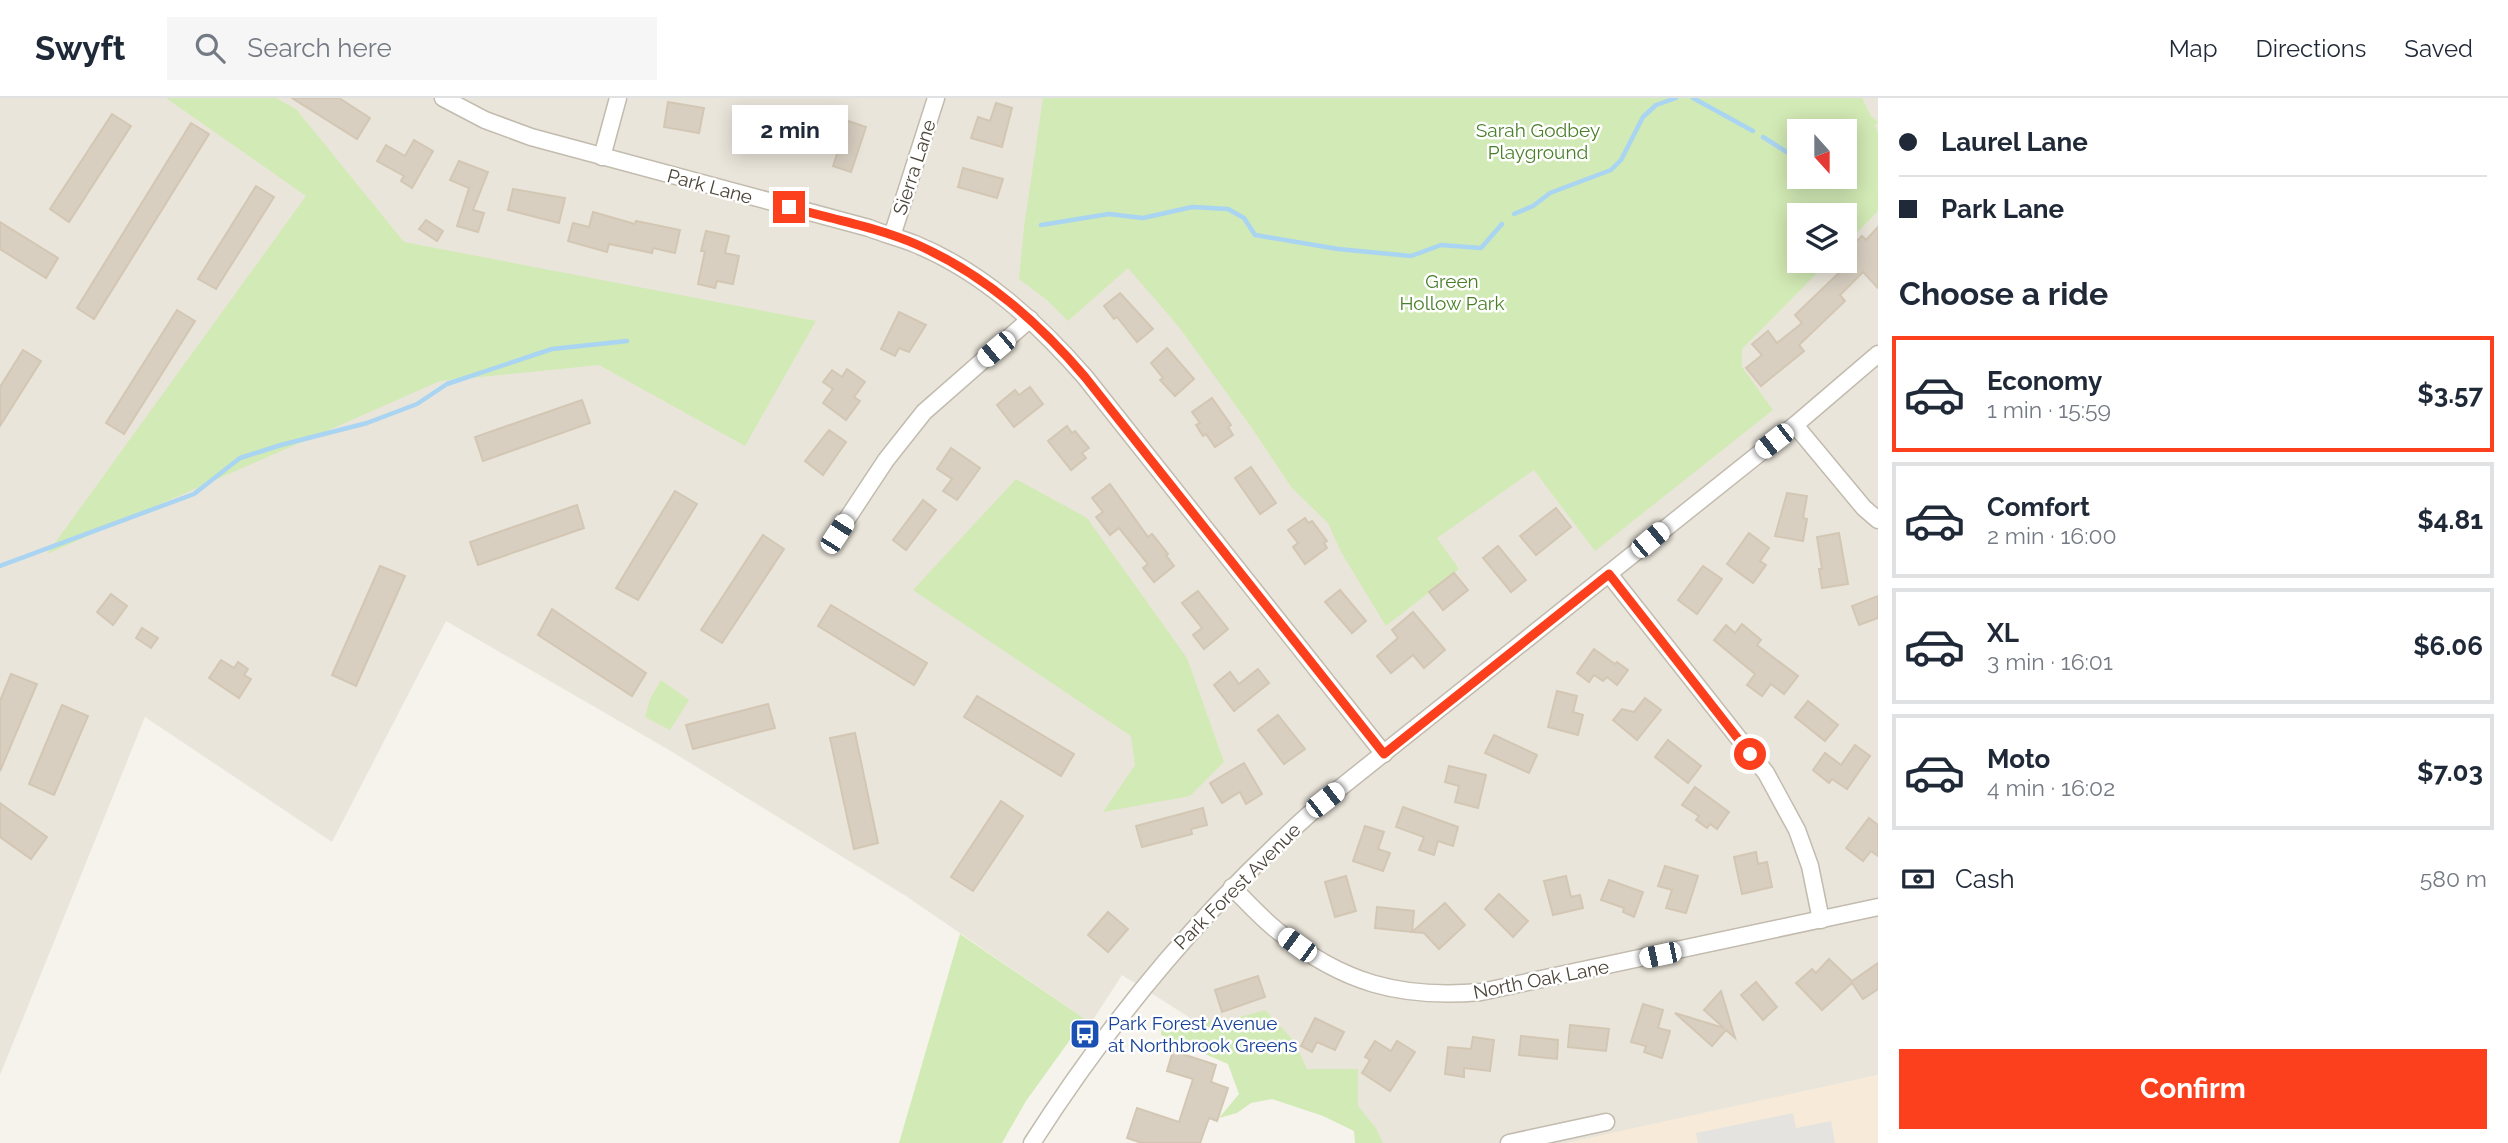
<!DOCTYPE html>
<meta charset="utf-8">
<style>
body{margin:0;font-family:Raleway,sans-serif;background:#f6f6f7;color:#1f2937;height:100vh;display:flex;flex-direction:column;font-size:26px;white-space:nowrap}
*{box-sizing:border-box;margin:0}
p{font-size:23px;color:#747a83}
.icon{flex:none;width:38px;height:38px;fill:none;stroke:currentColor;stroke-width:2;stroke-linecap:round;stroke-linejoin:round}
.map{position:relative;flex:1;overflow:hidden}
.sheet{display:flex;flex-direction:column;background:#fff;width:630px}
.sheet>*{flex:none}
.guide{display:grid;align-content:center;height:154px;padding:0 21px;background:#fff}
.needle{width:46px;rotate:159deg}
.tools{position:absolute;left:1787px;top:21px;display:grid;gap:14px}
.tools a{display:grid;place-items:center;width:70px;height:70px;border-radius:0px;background:#fff;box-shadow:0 4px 18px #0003;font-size:35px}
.end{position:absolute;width:32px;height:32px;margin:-16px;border:9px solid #fc3f1d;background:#fff;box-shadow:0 0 0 4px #fff}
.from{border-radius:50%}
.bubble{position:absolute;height:49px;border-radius:0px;background:#fff;box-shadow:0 4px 18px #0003;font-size:23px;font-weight:700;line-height:49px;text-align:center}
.car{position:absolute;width:21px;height:42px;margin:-21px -10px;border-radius:9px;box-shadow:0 0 5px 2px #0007;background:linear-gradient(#fff 24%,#345 0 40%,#fff 0 76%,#345 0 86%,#fff 0)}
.guide b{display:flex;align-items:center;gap:24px;height:66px;font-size:26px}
.guide b+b{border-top:2px solid #e0e1e3}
.guide i{width:18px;height:18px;background:#1f2937}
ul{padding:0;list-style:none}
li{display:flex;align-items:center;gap:21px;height:116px;margin:0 14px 10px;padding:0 7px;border:4px solid #e0e1e3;border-radius:0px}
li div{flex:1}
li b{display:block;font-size:26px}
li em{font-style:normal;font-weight:700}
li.current{border-color:#fc3f1d}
li>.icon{width:63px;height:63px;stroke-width:1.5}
h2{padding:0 21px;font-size:32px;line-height:84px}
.pay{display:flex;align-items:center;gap:18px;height:77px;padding:0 21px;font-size:26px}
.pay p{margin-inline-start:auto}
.cta{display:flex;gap:14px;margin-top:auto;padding:14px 21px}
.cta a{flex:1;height:80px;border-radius:0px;background:#fc3f1d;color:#fff;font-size:28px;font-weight:700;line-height:80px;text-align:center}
header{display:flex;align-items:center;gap:42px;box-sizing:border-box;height:98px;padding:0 35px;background:#fff;border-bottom:2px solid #e0e1e3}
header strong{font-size:33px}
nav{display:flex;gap:38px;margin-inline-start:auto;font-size:24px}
.search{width:490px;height:63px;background:#f6f6f7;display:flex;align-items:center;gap:18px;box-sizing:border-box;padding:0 24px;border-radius:0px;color:#747a83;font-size:26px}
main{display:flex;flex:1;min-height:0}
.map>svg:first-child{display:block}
</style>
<header>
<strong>Swyft</strong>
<div class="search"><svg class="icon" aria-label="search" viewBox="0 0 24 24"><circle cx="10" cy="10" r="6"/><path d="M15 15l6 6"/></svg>Search here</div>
<nav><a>Map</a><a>Directions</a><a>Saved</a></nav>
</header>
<main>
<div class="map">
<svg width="1878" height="1045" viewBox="0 0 1878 1045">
<rect width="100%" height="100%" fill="#f6f3ec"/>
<path fill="#eae5da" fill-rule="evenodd" d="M0,0H1878V977L1568,1045H1359L1353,1022L1122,877L1091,925L906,798L669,652L446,523L332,744L145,619L0,977ZM1799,33H1844V79H1799ZM1799,117H1844V163H1799Z"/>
<polygon fill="#f7ead8" points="1878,977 1878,1045 1568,1045 1616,1034"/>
<g fill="#d2eab5" fill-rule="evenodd">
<polygon points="166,0 276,0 296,11 404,144 816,223 745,348 599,267 440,283 47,456 306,98"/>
<path d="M1043,0H1862L1871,18L1878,24L1875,28L1878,34V113L1845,147L1844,117H1799V163H1829L1742,251V269L1773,312L1595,453L1534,372L1437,440L1459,471L1386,528L1341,454L1328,425L1292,390L1252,330L1179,229L1128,170L1068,223L1047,202L1019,181L1024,129ZM1799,33H1844V79H1799Z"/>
<polygon points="1016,381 1087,420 1187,560 1224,664 1190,698 1103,714 1135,667 1131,638 913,492"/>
<polygon points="661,582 689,602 670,632 645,619 650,601"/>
<polygon points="960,836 1085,921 1026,1003 1002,1045 899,1045"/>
<polygon points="1265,912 1294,943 1307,971 1358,971 1358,1008 1376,1030 1383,1045 1355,1045 1354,1033 1323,1018 1272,1001 1251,1005 1237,1015 1219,1020 1239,996 1228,966 1161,937 1162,926 1170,922 1226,923"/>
</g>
<polygon fill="#e5e3e0" points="1793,1015 1796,1030 1831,1023 1835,1045 1698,1045 1696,1035"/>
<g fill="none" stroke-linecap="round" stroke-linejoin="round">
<g stroke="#a9d4f2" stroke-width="4.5">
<polyline points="1693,0 1753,33"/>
<polyline points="1763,39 1793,58 1799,59"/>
<polyline points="1844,55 1852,52"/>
<polyline points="1514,116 1533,108 1550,95 1611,72 1621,62 1643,19 1656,7 1676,0"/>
<polyline points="1041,127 1109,116 1143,120 1192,109 1228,111 1244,120 1255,137 1338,151 1411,158 1441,147 1481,150 1502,126"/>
<polyline points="0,468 194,396 240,360 281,347 367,325 417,306 447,286 552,251 627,243"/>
</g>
</g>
<g fill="#d8cfc1" stroke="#d3c7b4" stroke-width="2">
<polygon points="292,0 339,0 370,20 357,41"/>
<polygon points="668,4 704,10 699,35 664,29"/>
<polygon points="996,5 1012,10 1002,49 971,40 978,19 990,23"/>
<polygon points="112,16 131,28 69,124 50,111"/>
<polygon points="742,19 784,30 780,49 737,38"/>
<polygon points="848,23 866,29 851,74 833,68"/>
<polygon points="191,25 209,36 94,221 77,210"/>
<polygon points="414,42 433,53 412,90 401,83 404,78 377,63 386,47 405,58"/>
<polygon points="459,63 488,74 473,112 484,115 478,134 457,128 469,90 450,82"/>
<polygon points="963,70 1003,81 997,100 958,89"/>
<polygon points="256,88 274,99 216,191 198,181"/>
<polygon points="513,91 565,100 559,125 508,112"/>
<polygon points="593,114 635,126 636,123 680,132 675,155 653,150 652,155 609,146 607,154 568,143 573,125 589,129"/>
<polygon points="426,122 443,133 437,143 419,131"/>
<polygon points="0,124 58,160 46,180 0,151"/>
<polygon points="1878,129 1878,190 1863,174 1840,197 1845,203 1799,247 1804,253 1761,288 1746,270 1762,257 1752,246 1768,233 1777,245 1802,225 1795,217 1844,170 1837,163 1844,163 1844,156 1862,138 1866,142"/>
<polygon points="706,133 729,138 725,155 739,158 733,186 717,183 715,190 698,186 705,153 701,153"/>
<polygon points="1120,195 1153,231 1137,244 1117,219 1114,221 1104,208"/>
<polygon points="177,212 195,223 124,336 106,325"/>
<polygon points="899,214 926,227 909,254 899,250 895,258 881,251"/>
<polygon points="1167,250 1194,281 1175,298 1160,282 1163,280 1151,265"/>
<polygon points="23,252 41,263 0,328 0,289"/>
<polygon points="847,271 865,284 854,299 860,303 846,322 823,305 833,291 823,284 832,272 842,279"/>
<polygon points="1030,289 1043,306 1014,329 997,307 1015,292 1019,297"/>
<polygon points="1212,300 1231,327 1228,329 1233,337 1215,349 1206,336 1203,338 1196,327 1200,325 1192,314"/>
<polygon points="582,302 590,325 483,363 475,339"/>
<polygon points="1067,328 1072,335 1075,333 1089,350 1082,355 1086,360 1071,372 1048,343"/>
<polygon points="829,332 846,344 823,377 805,363"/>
<polygon points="951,350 980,370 957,402 943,393 952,381 937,371"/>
<polygon points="1251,369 1276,405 1260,416 1235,380"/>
<polygon points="1110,386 1148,439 1152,436 1168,456 1166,457 1174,468 1154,484 1143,470 1148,466 1119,430 1110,437 1096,419 1103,414 1092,400"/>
<polygon points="675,393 697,406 638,502 616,490"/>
<polygon points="1787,395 1807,398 1803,420 1807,421 1803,443 1775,438"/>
<polygon points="923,402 936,412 906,452 893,442"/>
<polygon points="577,407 584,430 478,467 470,444"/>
<polygon points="1556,410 1571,429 1536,457 1520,438"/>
<polygon points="1305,420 1308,425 1312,423 1327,443 1324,445 1327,450 1305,466 1293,449 1298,445 1288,432"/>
<polygon points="1749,435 1769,450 1760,463 1766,467 1753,485 1727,466"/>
<polygon points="1839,435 1848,486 1822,490 1819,471 1822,471 1817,439"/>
<polygon points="763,437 784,451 722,545 701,532"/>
<polygon points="1498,448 1526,482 1511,494 1483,460"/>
<polygon points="380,468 405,478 356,588 332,577"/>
<polygon points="1703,468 1722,481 1697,516 1678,502"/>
<polygon points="1454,475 1468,492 1443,512 1429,494"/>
<polygon points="1340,492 1366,523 1352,535 1325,504"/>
<polygon points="1198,493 1228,531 1204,551 1193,537 1202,530 1182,505"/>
<polygon points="111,496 127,508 113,527 97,514"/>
<polygon points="1878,498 1878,520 1859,527 1852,508"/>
<polygon points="831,507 927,565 914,587 818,528"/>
<polygon points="552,511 646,575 632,598 538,537"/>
<polygon points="1413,514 1445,552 1424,570 1413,557 1391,575 1377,558 1398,540 1392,532"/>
<polygon points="1742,526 1761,542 1757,547 1798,578 1784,596 1771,586 1762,598 1747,587 1755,576 1714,542 1726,527 1735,535"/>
<polygon points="142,530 158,540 151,550 136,540"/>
<polygon points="1594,551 1615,566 1617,564 1628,572 1617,587 1607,579 1603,583 1594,577 1589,584 1577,575"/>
<polygon points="221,562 234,570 238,564 248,571 244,577 251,581 239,600 209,580"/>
<polygon points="1258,571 1269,585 1234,613 1214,587 1230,574 1239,586"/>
<polygon points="11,576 37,586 0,673 0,603"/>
<polygon points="1557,593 1577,598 1573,614 1583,617 1578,637 1548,629"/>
<polygon points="977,598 1074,656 1061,678 964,619"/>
<polygon points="1645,600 1661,612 1637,642 1613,622 1622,611 1634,614"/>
<polygon points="1808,603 1838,627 1825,643 1795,619"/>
<polygon points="768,606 775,630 693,651 686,627"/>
<polygon points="62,607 88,618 54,697 29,686"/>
<polygon points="1278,617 1305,651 1284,666 1258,632"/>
<polygon points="855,635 878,745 854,751 830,640"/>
<polygon points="1494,637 1537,657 1529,675 1485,655"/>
<polygon points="1668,642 1701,668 1688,685 1655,659"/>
<polygon points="1855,647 1870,658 1847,691 1832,681 1829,685 1813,672 1825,655 1841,667"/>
<polygon points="1244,665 1262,696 1246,706 1240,694 1222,705 1210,685"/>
<polygon points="1449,668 1486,677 1478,710 1455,704 1459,688 1445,684"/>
<polygon points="1695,689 1729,714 1717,731 1710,726 1707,730 1696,722 1699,718 1682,707"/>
<polygon points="1001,703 1023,718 973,793 951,779"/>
<polygon points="0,705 47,739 31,761 0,739"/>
<polygon points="1403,709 1458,729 1453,748 1438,743 1434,757 1419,752 1424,739 1396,729"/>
<polygon points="1203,710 1207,727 1191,731 1192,736 1142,749 1136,728"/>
<polygon points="1869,720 1878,727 1878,758 1871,753 1863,763 1846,750"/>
<polygon points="1365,728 1384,734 1378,751 1390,755 1383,773 1353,763"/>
<polygon points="1756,754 1758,766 1767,764 1772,789 1742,796 1734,759"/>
<polygon points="1665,768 1698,778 1686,815 1666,810 1672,792 1658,788"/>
<polygon points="1346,778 1356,813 1335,819 1325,784"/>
<polygon points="1566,778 1571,799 1580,797 1583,810 1553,817 1544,783"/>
<polygon points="1609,782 1643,794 1634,819 1623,814 1624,810 1601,802"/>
<polygon points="1499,796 1528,823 1513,839 1485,811"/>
<polygon points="1445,805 1465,827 1439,851 1424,835 1412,834"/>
<polygon points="1377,809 1414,813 1412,834 1375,830"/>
<polygon points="1108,814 1128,831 1108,854 1088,837"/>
<polygon points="1829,861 1852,883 1878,865 1878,891 1863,901 1852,885 1822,912 1796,885 1812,871 1816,875"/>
<polygon points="1258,878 1265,899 1222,914 1215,892"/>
<polygon points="1756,884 1777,909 1763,922 1741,897"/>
<polygon points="1721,893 1735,940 1726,932 1712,948 1675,915 1724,930 1704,912"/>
<polygon points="1643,906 1663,912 1658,930 1670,933 1662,960 1644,954 1646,948 1631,944"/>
<polygon points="1315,920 1344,934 1335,952 1317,944 1312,954 1301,948"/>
<polygon points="1570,927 1609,931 1606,953 1568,949"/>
<polygon points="1521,938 1558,942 1557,961 1519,957"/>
<polygon points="1473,939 1494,942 1490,973 1464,970 1464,979 1445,976 1448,949 1471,951"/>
<polygon points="1375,943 1391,953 1397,943 1415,954 1390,993 1362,975 1370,962 1365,959"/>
<polygon points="1173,953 1216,967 1211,984 1228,990 1217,1023 1209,1020 1200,1045 1142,1045 1127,1040 1137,1010 1179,1024 1193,981 1167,973"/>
</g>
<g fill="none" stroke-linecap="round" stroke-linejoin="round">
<g stroke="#c2bbae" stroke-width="19">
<g id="street">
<path d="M443,0L485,22L531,39L869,130C884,136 900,140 915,146C983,174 1038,225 1085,279L1384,656"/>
<polyline points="602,59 618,0"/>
<polyline points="892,138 936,0"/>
<polyline points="1795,327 1864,410 1878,422"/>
<polyline points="837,436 886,362 924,314 1030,221"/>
<polyline points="1609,476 1766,675 1797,732 1810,768 1821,822"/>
<path d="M1232,789C1247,804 1262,821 1279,834C1343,885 1400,901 1481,894L1878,809"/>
<path d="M1032,1045C1116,914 1208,805 1325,702L1795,327L1878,256"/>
<polyline points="1509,1045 1606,1024"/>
</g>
</g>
<use href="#street" stroke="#fff" stroke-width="16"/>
</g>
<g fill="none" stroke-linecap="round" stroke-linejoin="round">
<path stroke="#fc3f1d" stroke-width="9" d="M789,109C832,121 877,129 918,147C985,177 1038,224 1085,279L1384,656L1609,476L1750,656"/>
</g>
<defs>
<g id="bus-square" transform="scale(1.575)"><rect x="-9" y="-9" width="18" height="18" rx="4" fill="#1a4fb4" stroke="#fff"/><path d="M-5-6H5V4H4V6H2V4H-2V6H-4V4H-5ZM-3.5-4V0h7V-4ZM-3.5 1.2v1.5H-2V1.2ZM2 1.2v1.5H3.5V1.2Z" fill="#fff"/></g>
</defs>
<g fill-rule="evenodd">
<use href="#bus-square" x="1085" y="936"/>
</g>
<g text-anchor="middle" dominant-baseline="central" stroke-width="5" stroke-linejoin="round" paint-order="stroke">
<g font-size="19" fill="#4a7f2a" stroke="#fff">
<text x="1538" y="32">Sarah Godbey<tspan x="1538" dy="22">Playground</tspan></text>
<text x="1452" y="183">Green<tspan x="1452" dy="22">Hollow Park</tspan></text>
</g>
<g font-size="19" fill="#4b4439" stroke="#fff">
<text transform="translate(914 69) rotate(-72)">Sierra Lane</text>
<text transform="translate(710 88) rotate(15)">Park Lane</text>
<text transform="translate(1237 788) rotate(-45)">Park Forest Avenue</text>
<text transform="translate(1541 881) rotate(-11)">North Oak Lane</text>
</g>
<g font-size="19" fill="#164399" stroke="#fff" text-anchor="start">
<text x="1108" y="925">Park Forest Avenue<tspan x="1108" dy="22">at Northbrook Greens</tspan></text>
</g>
</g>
</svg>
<div class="tools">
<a><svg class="needle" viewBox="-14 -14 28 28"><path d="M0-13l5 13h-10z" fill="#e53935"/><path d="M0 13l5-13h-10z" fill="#747a83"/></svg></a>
<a><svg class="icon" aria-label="layers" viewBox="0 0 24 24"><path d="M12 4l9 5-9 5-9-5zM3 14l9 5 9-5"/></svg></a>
</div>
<i class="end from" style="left:1750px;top:656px"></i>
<i class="end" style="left:789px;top:109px"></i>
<div class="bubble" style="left:732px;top:7px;width:116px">2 min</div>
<i class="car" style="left:996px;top:251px;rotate:230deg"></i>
<i class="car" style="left:1774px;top:343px;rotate:232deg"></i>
<i class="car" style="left:837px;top:436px;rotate:33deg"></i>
<i class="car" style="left:1650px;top:442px;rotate:50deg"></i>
<i class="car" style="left:1325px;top:702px;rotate:52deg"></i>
<i class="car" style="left:1297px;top:847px;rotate:306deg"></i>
<i class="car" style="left:1660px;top:857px;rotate:258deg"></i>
</div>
<section class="sheet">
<div class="guide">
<b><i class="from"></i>Laurel Lane</b>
<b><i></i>Park Lane</b>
</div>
<h2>Choose a ride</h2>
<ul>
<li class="current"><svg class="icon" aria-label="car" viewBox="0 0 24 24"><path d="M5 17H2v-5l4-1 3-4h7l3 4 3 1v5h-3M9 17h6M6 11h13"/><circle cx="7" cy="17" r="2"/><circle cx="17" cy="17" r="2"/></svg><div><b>Economy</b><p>1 min · 15:59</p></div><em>$3.57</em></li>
<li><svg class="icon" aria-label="car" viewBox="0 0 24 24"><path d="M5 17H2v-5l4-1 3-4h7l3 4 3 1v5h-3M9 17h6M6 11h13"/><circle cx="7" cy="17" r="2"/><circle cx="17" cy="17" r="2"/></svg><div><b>Comfort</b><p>2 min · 16:00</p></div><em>$4.81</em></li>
<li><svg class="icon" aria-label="car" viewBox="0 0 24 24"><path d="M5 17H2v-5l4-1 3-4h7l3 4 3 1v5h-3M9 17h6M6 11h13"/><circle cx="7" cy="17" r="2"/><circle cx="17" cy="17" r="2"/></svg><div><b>XL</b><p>3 min · 16:01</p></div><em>$6.06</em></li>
<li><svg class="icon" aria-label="car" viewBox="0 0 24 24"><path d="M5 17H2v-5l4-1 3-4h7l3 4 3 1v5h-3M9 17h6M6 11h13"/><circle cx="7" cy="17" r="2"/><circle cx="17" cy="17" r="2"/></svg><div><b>Moto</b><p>4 min · 16:02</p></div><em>$7.03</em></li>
</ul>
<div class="pay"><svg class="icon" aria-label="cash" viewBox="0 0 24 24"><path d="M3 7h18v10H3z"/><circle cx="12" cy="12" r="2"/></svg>Cash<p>580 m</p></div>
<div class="cta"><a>Confirm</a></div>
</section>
</main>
